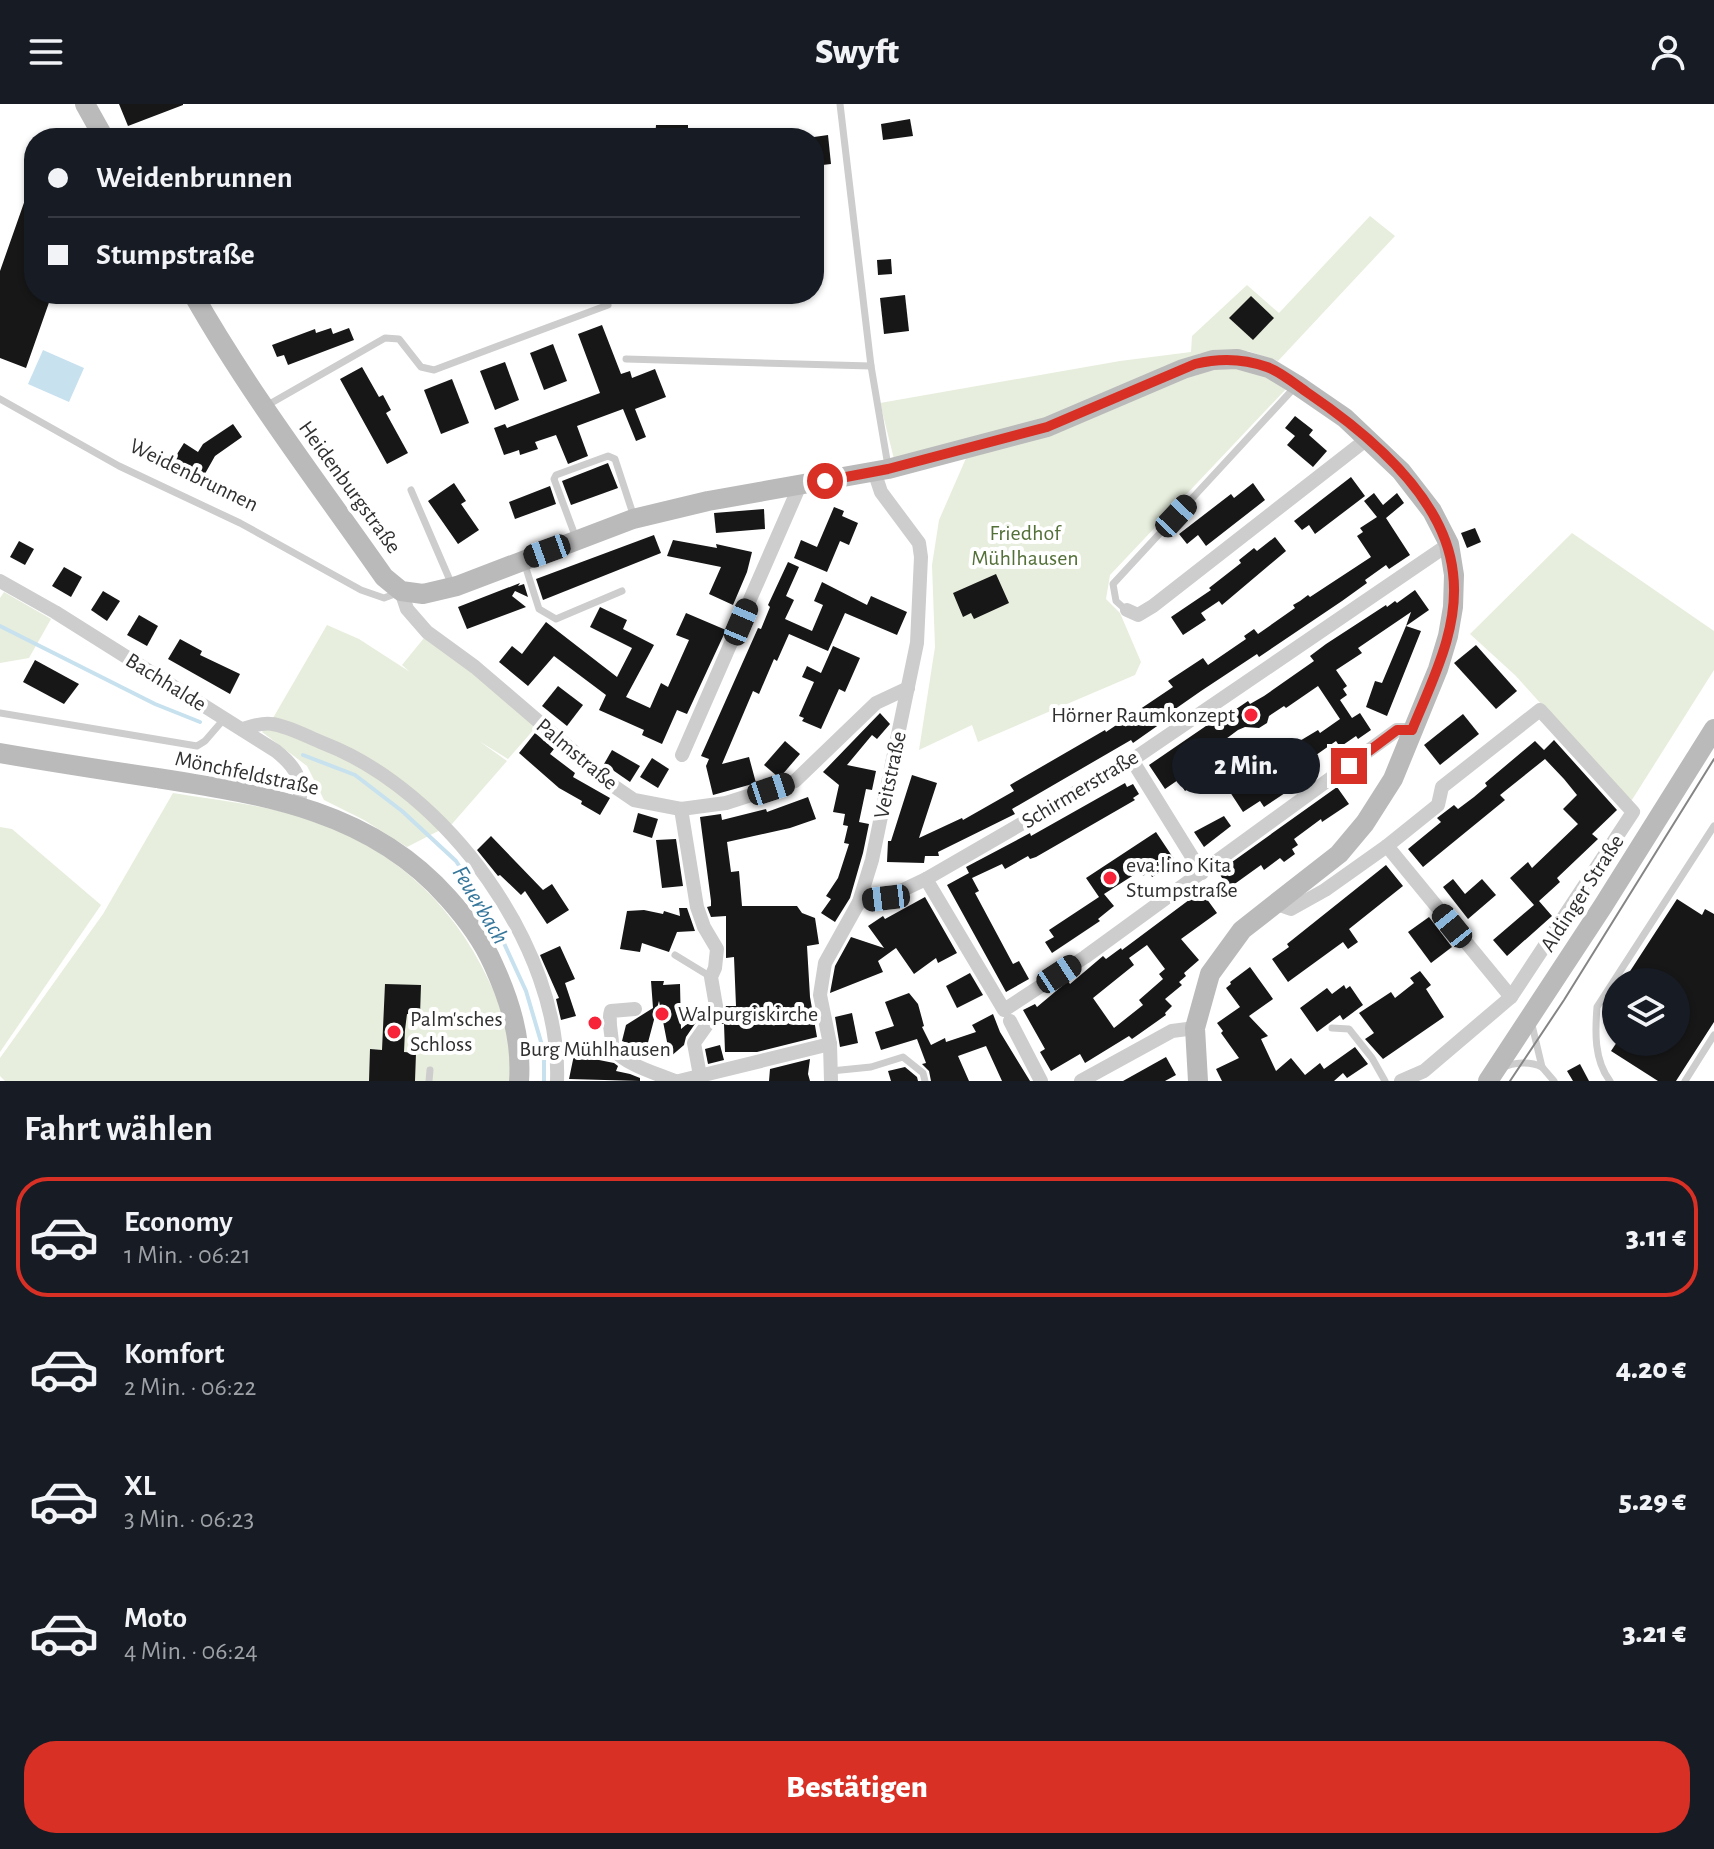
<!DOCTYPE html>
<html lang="de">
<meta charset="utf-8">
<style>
body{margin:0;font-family:"Alegreya Sans",sans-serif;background:#20242c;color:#f1f3f6;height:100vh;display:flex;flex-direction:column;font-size:30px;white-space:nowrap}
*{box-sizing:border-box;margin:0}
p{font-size:26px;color:#9ea1a6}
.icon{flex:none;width:44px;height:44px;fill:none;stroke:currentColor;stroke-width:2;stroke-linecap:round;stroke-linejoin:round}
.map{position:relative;height:977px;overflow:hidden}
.side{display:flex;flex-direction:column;background:#171b24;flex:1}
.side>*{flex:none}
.top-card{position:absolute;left:24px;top:24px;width:800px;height:176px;border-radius:32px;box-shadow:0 2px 6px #0004;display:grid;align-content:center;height:176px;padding:0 24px;background:#171b24}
.controls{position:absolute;left:1602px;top:864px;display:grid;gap:16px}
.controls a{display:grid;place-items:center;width:88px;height:88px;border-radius:50%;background:#171b24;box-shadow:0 2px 6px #0004;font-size:40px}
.end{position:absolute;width:36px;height:36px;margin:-18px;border:10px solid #d93025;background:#fff;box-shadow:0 0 0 4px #fff}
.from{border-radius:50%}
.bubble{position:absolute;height:56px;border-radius:28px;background:#171b24;box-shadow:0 2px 6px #0004;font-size:26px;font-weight:800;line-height:56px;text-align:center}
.car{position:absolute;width:24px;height:48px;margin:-24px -12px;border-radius:10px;box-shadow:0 0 6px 2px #0007;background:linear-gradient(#222 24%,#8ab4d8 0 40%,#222 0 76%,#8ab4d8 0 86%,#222 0)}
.top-card b{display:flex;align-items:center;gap:28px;height:76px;font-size:30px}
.top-card b+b{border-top:2px solid #363941}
.top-card i{width:20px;height:20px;background:#f1f3f6}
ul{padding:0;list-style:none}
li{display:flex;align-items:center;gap:24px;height:120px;margin:0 16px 12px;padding:0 8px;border:4px solid transparent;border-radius:32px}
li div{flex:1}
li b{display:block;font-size:30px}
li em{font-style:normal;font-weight:800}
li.selected{border-color:#d93025}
li>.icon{width:72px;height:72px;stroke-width:1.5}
h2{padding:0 24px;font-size:36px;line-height:96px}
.button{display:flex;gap:16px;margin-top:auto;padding:16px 24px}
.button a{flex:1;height:92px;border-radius:32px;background:#d93025;color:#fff;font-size:32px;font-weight:800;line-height:92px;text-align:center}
header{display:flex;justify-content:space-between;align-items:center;height:104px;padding:0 24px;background:#171b24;font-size:36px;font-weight:800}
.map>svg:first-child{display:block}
</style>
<header><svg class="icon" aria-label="menu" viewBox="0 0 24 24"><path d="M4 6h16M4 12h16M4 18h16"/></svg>Swyft<svg class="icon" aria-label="person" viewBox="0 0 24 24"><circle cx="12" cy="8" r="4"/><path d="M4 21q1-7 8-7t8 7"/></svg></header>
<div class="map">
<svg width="1714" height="977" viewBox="0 0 1714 977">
<rect width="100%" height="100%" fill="#fff"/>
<g fill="#e7eedd">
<polygon points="1370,112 1395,132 1278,257 1248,247 1201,249 1059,312 894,355 880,299 1120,257 1191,248 1192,232 1247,181 1279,209"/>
<polygon points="1236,263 1263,271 1286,285 1110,471 1106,495 1120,509 1141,558 1135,571 978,638 972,621 919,646 935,543 932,461 939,416 967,352 1199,265"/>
<polygon points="1572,429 1714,527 1714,566 1630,699 1516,572 1470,530"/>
<polygon points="4,488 51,515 29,554 0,559 0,494"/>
<polygon points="327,521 359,535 410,568 402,561 424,534 472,568 536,623 508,655 479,637 507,657 452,720 407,743 364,716 324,696 307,662 262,628 273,614"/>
<path d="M173,689C214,696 258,700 298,712C386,738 451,795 489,877C498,896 509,920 511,941C512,952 510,965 509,977H5L0,972V954L103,810Z"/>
<polygon points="0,723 12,725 101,801 0,948"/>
</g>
<polygon fill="#c7e1ef" points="43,246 84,264 69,298 28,280"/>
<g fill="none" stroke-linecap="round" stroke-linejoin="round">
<g stroke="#c7e1ef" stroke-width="4">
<polyline points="0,522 155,600 200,618"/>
<polyline points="303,651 355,671 402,707 456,757 490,809 526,887 544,948 544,977"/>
</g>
</g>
<g fill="#171717" fill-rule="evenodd">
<polygon points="119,0 183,0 183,1 128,22"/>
<polygon points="910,15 913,32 883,36 881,20"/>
<polygon points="656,21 688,21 688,34 655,34"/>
<polygon points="828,31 831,60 814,62 814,33"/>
<polygon points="32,76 34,190 52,190 26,264 0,254 0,167"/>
<polygon points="891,155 892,170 878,171 877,156"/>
<polygon points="905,191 909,227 884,230 880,194"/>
<polygon points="1251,192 1274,214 1253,236 1229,214"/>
<polygon points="602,221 621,270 630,267 632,274 655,265 666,293 635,305 646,333 636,337 623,305 577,322 588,352 568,360 556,331 535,338 538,345 520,351 519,346 504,351 494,324 505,320 507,324 600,289 578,230"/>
<polygon points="331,224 333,230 349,224 354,236 288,261 284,251 277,253 272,241 315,225 316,229"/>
<polygon points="553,240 567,277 544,286 530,249"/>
<polygon points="505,258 519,296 495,306 480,267"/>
<polygon points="362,263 379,293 383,291 391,306 386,309 408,349 387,360 340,275"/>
<polygon points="452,275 469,319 441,330 424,286"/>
<polygon points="1295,312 1313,326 1309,331 1327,347 1313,363 1287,341 1295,332 1285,324"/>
<polygon points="233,320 242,333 215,352 202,375 172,358 184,339 198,348 203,340"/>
<polygon points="608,359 618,384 571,401 562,377"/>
<polygon points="1351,373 1365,392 1315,430 1309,421 1302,426 1294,417"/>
<polygon points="454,379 466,397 461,400 479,426 458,440 428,397"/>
<polygon points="1253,379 1265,396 1206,442 1198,431 1187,440 1179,430 1231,390 1234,394"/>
<polygon points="550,382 556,400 515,415 509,398"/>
<polygon points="1374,389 1383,401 1397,389 1404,399 1386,414 1410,451 1389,465 1386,461 1365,476 1367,479 1342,497 1259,553 1257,550 1201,587 1168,610 1170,613 1133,639 1131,636 1012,705 1015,710 938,748 939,752 925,752 924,759 887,758 888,737 891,737 912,671 937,679 919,734 962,714 963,716 1014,687 1010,681 1105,626 1106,628 1173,583 1168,577 1203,554 1208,561 1246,535 1244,532 1254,525 1258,530 1295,504 1293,501 1300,497 1308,491 1310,493 1371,453 1357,432 1363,428 1360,424 1377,413 1364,397"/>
<polygon points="834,403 844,407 842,412 858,419 849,441 840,437 827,468 794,454 801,436 817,443"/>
<polygon points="764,405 765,425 716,429 714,409"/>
<polygon points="1475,424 1481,438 1467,444 1461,429"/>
<polygon points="654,431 661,449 543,496 536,475"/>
<polygon points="1275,433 1286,447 1222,501 1219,497 1201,509 1206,516 1183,531 1171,513 1211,486 1209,484 1241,459 1239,456 1254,444 1257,447"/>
<polygon points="673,436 717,444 716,440 752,448 747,468 733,501 709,490 721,463 667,452"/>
<polygon points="19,437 34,445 25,461 10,453"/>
<polygon points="788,458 799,463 786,492 794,496 785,515 812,527 823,501 814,497 822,478 867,501 871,492 907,508 897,531 845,509 828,547 789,530 777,557 774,555 759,590 753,587 722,660 749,653 756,679 713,691 706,662 709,655 701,652 758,524 761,525 770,503 768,501"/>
<polygon points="64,463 82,473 71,493 52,482"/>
<polygon points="996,470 1009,499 974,515 971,509 963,513 953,489"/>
<polygon points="520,479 518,482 524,480 528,493 515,487 512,492 526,503 467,525 458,503"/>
<polygon points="1415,486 1429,506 1406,522 1411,508 1358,544 1362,549 1336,566 1347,582 1343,585 1347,591 1340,596 1352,614 1360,609 1371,626 1358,635 1356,632 1340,643 1336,637 1309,656 1315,664 1289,682 1291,685 1264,703 1260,697 1243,708 1228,685 1283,647 1318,626 1320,629 1340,615 1318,582 1286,604 1284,602 1269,612 1267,619 1259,624 1245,623 1238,626 1207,649 1210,654 1191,667 1199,678 1185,687 1178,676 1165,685 1149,661 1222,611 1223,614 1248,597 1250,600 1264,592 1314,557 1310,552 1326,540 1386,501 1387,503 1395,497 1397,499"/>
<polygon points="103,487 120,497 107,517 91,506"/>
<polygon points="600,503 627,516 623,525 654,541 626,593 650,604 661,579 668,583 689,536 676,531 686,509 726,526 687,610 677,606 662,640 642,631 644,626 599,606 606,591 554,552 528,582 499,558 512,542 522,550 546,518 617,573 632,544 590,523"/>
<polygon points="139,511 158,522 147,542 127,531"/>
<polygon points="1406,522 1421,527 1387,612 1366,603 1375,577 1382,579"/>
<polygon points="180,535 202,547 200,551 240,570 230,590 168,555"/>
<polygon points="1476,541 1517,587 1496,605 1454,559"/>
<polygon points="833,542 860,554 845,588 839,585 821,625 802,617 804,614 799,612 814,578 802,573 807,562 821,569"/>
<polygon points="35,556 79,580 64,600 23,578"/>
<polygon points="558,582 583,601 567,622 542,602"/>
<polygon points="880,609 890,620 877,635 872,631 847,661 876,667 872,686 866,685 859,718 869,720 863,749 850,794 835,818 821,809 831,795 826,792 838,774 849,740 844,739 848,722 843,721 845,710 833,708 839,681 823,668"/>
<polygon points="1463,610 1479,630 1440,661 1424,641"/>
<polygon points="535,629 554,645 550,650 575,669 573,673 610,694 600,711 581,700 582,697 559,684 519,649"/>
<polygon points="1554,636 1617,706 1592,730 1598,735 1557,774 1560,778 1539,797 1552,812 1507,852 1493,836 1534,801 1510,774 1528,758 1532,764 1578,720 1563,705 1577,691 1564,675 1545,655 1500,691 1505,696 1423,763 1408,745 1441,718 1437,714 1454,701 1458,705 1474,693 1487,682 1485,679 1535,637 1544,646"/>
<polygon points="785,637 800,650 782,671 777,672 764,661"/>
<polygon points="612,646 640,662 630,678 604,660"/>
<polygon points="652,654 669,665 658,684 640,673"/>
<polygon points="1125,679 1127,683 1133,680 1139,690 1133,694 1135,696 1036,753 1030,755 1028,752 1005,765 1002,760 972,774 979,787 975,789 1013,860 1019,857 1029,875 1006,888 947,781 969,769 966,763 1030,729 1031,732"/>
<polygon points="1337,683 1349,700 1322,718 1321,715 1294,735 1298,741 1292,745 1295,750 1284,758 1280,754 1264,766 1261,761 1229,784 1218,768"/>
<polygon points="808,693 816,715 790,724 727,738 731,768 739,767 742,802 797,802 802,809 815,814 819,840 807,842 810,893 817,933 757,948 725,948 724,920 720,920 726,902 736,902 734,853 726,854 726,812 711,813 707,803 711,802 711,797 700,713 721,710 722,716 766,705 767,708"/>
<polygon points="638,709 658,715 652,734 633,728"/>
<polygon points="1224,712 1231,722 1204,743 1194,728"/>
<polygon points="1156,728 1176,758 1152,773 1149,768 1143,772 1140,767 1104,790 1114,802 1098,815 1100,817 1052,849 1045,838 1054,833 1049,826 1099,793 1086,774"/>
<polygon points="491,732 543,786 552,780 569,806 547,820 525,787 521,791 500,771 498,772 477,746"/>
<polygon points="676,735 683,782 662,784 656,736"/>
<polygon points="1386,761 1403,782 1349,825 1358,838 1348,845 1343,838 1288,878 1272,855 1289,843 1287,840"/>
<polygon points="1453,775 1465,790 1482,775 1496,791 1468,815 1443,783"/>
<path d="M1201,787L1217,809L1181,835L1199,856L1184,869L1186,872L1179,878L1182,881L1165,895L1172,902L1165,909L1166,911L1132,935L1129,932L1085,959L1080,950L1051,967L1040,948L1045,945L1023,906L1035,900L1037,903L1068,877L1070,880L1103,852L1106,855L1121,844L1122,846ZM1147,841L1165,865L1159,870L1163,875L1139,896L1143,901L1114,924L1093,894L1134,861L1129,854Z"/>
<polygon points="925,793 957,849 938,859 936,854 914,870 896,844 878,857 883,868 830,889 835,862 851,833 884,844 868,822 883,812 885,815"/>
<polygon points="1677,795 1702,811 1705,805 1714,810 1714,918 1676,977 1658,977 1611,947 1617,938 1676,938 1676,878 1623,878"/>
<polygon points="679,804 687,804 695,827 677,828 669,848 642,839 640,848 620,845 627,807 644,806 663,810 664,807 680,812"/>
<polygon points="1429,813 1452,843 1431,859 1408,828"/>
<polygon points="560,842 575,875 565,879 576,912 561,916 556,895 559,894 540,851"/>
<polygon points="1250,863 1273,895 1249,912 1268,932 1261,935 1276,967 1291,954 1305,971 1320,959 1324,965 1355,943 1368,960 1347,974 1343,969 1334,977 1222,977 1216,965 1239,954 1221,929 1223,927 1217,919 1240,903 1226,884 1231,880 1230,878"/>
<polygon points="1420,867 1431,881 1426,885 1444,913 1383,955 1365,935 1374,929 1359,909 1391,888 1395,894 1414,879 1410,874"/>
<polygon points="970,869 983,891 957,904 946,882"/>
<polygon points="651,877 664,877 663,881 680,880 681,925 700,909 701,911 686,933 684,941 670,953 659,897 646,946 622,937 626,921 653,904"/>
<polygon points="385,880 421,881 420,911 407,910 405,926 404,948 416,949 415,977 369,977 370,945 382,946"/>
<polygon points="1344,881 1346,885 1350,882 1363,901 1343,916 1340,911 1317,928 1300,904 1327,884 1332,890"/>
<polygon points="909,889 918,900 924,922 922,923 931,941 945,934 946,938 976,928 972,921 993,910 1000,928 1030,977 1002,977 986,942 958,952 969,977 931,977 929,967 922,960 926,959 917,935 881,946 875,928 894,922 885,898"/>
<polygon points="852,909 858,939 840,943 835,913"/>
<polygon points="720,941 724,956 708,960 705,945"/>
<polygon points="574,951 614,959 618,962 616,967 630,970 640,974 640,977 569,975"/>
<polygon points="1166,953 1176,971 1165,977 1123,977"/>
<polygon points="810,955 808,970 810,977 769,977 770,965"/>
<polygon points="1580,960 1589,977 1573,977 1567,967"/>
<polygon points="905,963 917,973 918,977 891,977 888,967"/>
</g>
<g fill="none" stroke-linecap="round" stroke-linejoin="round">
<g stroke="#cdcdcd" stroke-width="7">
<polyline points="840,0 871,262 888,362"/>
<polyline points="626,255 871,262"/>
<polyline points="0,295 119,362 240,419 361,486 384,494 400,488"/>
<polyline points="266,302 385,234 399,235 421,263 434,266 608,201"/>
<polyline points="411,386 452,481"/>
<polyline points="576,434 554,375 556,371 608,352 615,355 634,413"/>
<polyline points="524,458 539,505 556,515 622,487"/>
<polyline points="1126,506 1116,497 1113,480 1295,283"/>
<polyline points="0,609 197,642 205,637 224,615"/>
<polyline points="675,851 711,873"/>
<polyline points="1532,921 1542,963 1554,977"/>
<polyline points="1332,924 1349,925 1372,954 1385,977"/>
<path d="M1502,964C1514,958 1530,957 1542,963"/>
<polyline points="831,967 871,963 903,953 923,969 925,977"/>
<polyline points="429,977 430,966"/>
<path d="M1610,977C1594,956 1595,928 1597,903L1714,722"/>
<polyline points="1685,977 1714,931"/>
</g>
<g stroke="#cdcdcd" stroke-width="14">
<path d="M0,477L55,508L276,647C296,663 303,675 299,701"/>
<polyline points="401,487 407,505 427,528 475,563 615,683 634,696 681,705 726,699 795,677 876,599 908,584"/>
<polyline points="1127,506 1138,511 1153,502 1367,335"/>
<path d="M242,625C251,623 262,618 272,620C288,622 308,633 323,639C446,686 562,844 557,977"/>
<polyline points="682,651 800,381"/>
<polyline points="1132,656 1202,769"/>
<polyline points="681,705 697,803 704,823 717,845 715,864 711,873 716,902 711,915 694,939 701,977"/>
<polyline points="1387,742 1511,893"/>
<polyline points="926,775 1004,906 1085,853 1397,626 1412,626"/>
<polyline points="859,798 886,794 926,775 1132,656 1449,440"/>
<polyline points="1277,800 1291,805 1325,786 1387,742 1438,701 1442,683 1540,606 1633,708 1511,893 1424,967 1401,977"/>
<path d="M635,905L611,907C607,919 613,931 612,944C628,962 653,968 675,977"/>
<polyline points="1010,917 1041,977"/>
<polyline points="679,977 830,940"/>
<polyline points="831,977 830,940 820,891 825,859 859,798 872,756 917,539 921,453 919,439 881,388 874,367"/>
<polyline points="1081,977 1172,927 1195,924"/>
</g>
<g stroke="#bababa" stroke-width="20">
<polyline points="85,0 104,34"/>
<path d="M193,190C249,289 319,380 384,473L401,487L423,490L457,482L633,415L708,397L888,365L1047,323L1183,265L1213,256L1237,255L1269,264L1297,281L1345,314L1401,367L1432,407L1449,440L1454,471L1453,503L1448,532L1438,565L1393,675L1365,719L1339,750L1242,826L1210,870L1195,924L1198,977"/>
<path d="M0,649C52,658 104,666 157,674C266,691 371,707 448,794C466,814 482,835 493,860C510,897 522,935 519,977"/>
<polyline points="1488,977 1603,802 1714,625"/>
</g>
<polyline stroke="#858585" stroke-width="2" points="1510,977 1564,896 1714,655"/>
</g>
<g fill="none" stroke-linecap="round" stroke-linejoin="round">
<path stroke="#d93025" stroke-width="10" d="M825,377L888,365L1047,323L1195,260C1219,254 1242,254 1267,263C1281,268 1295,280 1308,289C1367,329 1445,393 1453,469C1460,524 1432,577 1412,626H1397L1349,662"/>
</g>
<g fill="#f62339" stroke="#fff" stroke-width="3">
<circle cx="1251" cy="611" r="8"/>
<circle cx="1110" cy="774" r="8"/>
<circle cx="662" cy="910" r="8"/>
<circle cx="595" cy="919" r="8"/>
<circle cx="394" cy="928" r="8"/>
</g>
<g text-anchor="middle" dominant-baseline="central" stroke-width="8" stroke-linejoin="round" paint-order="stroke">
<g font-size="22" fill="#303030" stroke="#fff">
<text transform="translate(194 371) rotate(26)">Weidenbrunnen</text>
<text transform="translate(350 383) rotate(54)">Heidenburgstraße</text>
<text transform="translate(166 578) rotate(32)">Bachhalde</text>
<text transform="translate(577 650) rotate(40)">Palmstraße</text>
<text transform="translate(247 669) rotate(12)">Mönchfeldstraße</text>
<text transform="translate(890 671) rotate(-78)">Veitstraße</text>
<text transform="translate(1080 685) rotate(-31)">Schirmerstraße</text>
<text transform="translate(1582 789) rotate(-57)">Aldinger Straße</text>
</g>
<g font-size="22" fill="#547039" stroke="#fff">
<text x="1025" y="429">Friedhof<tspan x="1025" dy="25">Mühlhausen</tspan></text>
</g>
<g font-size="22" fill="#303030" stroke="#fff" text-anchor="start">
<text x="1235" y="611" text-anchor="end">Hörner Raumkonzept</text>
<text x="1126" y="761">eva:lino Kita<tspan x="1126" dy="25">Stumpstraße</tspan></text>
<text x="678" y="910">Walpurgiskirche</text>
<text x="410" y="915">Palm'sches<tspan x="410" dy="25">Schloss</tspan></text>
<text x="595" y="945" text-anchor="middle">Burg Mühlhausen</text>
</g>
<g font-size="24" font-style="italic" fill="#35769b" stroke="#fff">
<text transform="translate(480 801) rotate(59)">Feuerbach</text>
</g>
</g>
</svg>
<div class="controls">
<a><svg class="icon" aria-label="layers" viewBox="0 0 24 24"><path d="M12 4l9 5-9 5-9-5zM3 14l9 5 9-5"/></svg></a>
</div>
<i class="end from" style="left:825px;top:377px"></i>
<i class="end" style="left:1349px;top:662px"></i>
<div class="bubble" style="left:1172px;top:634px;width:148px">2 Min.</div>
<i class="car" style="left:1176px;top:412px;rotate:43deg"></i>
<i class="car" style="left:547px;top:447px;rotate:250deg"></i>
<i class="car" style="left:741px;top:518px;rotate:23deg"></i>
<i class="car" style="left:771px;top:685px;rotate:72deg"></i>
<i class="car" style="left:886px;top:794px;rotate:263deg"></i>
<i class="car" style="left:1452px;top:822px;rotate:321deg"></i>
<i class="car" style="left:1059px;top:870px;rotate:57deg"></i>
<div class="top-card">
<b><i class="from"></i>Weidenbrunnen</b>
<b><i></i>Stumpstraße</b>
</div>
</div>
<section class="side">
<h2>Fahrt wählen</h2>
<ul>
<li class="selected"><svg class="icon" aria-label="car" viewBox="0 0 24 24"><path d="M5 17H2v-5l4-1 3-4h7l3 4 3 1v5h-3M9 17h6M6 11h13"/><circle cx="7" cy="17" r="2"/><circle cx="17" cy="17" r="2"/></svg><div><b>Economy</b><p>1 Min. · 06:21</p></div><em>3.11 €</em></li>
<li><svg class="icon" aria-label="car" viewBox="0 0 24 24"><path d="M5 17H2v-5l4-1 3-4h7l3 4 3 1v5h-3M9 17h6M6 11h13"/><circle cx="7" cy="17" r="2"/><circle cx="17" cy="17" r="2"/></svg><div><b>Komfort</b><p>2 Min. · 06:22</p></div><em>4.20 €</em></li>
<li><svg class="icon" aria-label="car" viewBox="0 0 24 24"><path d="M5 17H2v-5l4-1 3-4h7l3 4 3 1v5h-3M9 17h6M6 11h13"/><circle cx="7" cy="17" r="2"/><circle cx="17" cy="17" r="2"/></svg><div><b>XL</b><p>3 Min. · 06:23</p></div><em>5.29 €</em></li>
<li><svg class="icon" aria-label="car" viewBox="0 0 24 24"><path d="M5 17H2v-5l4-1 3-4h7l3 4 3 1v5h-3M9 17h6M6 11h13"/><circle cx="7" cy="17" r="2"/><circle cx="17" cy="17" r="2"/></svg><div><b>Moto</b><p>4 Min. · 06:24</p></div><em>3.21 €</em></li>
</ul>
<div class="button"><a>Bestätigen</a></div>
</section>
